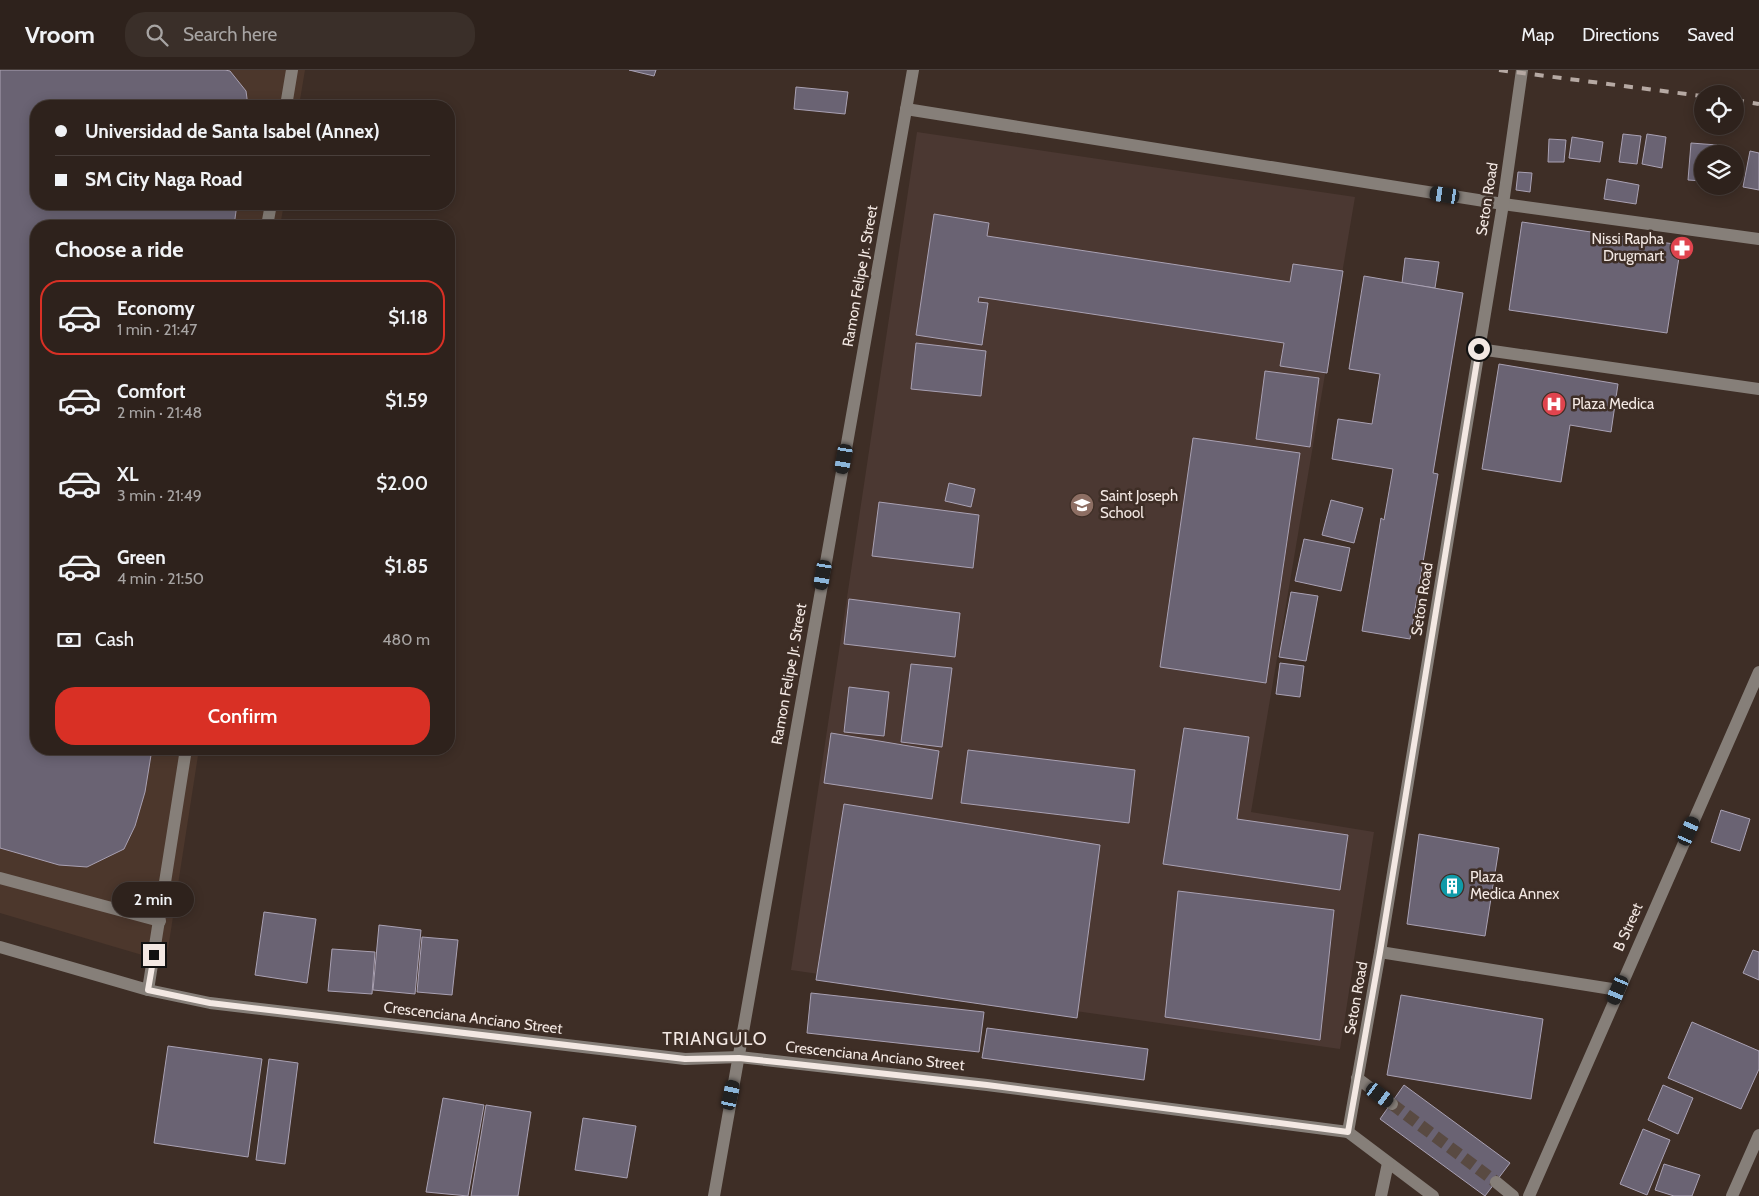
<!DOCTYPE html>
<meta charset="utf-8">
<style>
body{margin:0;font-family:Cabin,sans-serif;background:#3a2f29;color:#f1f3f6;height:100vh;display:flex;flex-direction:column;font-size:19px;white-space:nowrap}
*{box-sizing:border-box;margin:0}
p{font-size:16px;color:#a7a4a3}
.icon{flex:none;width:28px;height:28px;fill:none;stroke:currentColor;stroke-width:2;stroke-linecap:round;stroke-linejoin:round}
.map{position:relative;flex:1;overflow:hidden}
.drawer{position:absolute;left:30px;top:150px;width:425px;height:535px;display:flex;flex-direction:column;background:#2e221c;border-radius:20px;box-shadow:0 2px 12px #0003,0 0 0 1px #493f3b}
.drawer>*{flex:none}
.top-card{position:absolute;left:30px;top:30px;width:425px;height:110px;border-radius:20px;box-shadow:0 2px 12px #0003,0 0 0 1px #493f3b;display:grid;align-content:center;height:110px;padding:0 25px;background:#2e221c}
.controls{position:absolute;left:1694px;top:15px;display:grid;gap:10px}
.controls a{display:grid;place-items:center;width:50px;height:50px;border-radius:50%;background:#2e221c;box-shadow:0 2px 12px #0003,0 0 0 1px #493f3b;font-size:25px}
.end{position:absolute;width:22px;height:22px;margin:-11px;border:6px solid #f3e8e3;background:#111;box-shadow:0 0 0 2px #111}
.from{border-radius:50%}
.bubble{position:absolute;height:35px;border-radius:18px;background:#2e221c;box-shadow:0 2px 12px #0003,0 0 0 1px #493f3b;font-size:16px;font-weight:600;line-height:35px;text-align:center}
.car{position:absolute;width:15px;height:30px;margin:-15px -8px;border-radius:6px;box-shadow:0 0 4px 1px #0007;background:linear-gradient(#222 24%,#8ab4d8 0 40%,#222 0 76%,#8ab4d8 0 86%,#222 0)}
.top-card b{display:flex;align-items:center;gap:18px;height:48px;font-size:19px}
.top-card b+b{border-top:1px solid #493f3b}
.top-card i{width:12px;height:12px;background:#f1f3f6}
ul{padding:0;list-style:none}
li{display:flex;align-items:center;gap:15px;height:75px;margin:0 10px 8px;padding:0 15px;border:2px solid transparent;border-radius:20px}
li div{flex:1}
li b{display:block;font-size:19px}
li em{font-style:normal;font-weight:600}
li.active{border-color:#d93025}
li>.icon{width:45px;height:45px;stroke-width:1.5}
h2{padding:0 25px;font-size:22px;line-height:60px}
.pay{display:flex;align-items:center;gap:12px;height:55px;padding:0 25px;font-size:19px}
.pay p{margin-inline-start:auto}
.primary-button{display:flex;gap:10px;margin-top:auto;padding:10px 25px}
.primary-button a{flex:1;height:58px;border-radius:20px;background:#d93025;color:#fff;font-size:20px;font-weight:600;line-height:58px;text-align:center}
header{display:flex;align-items:center;gap:30px;box-sizing:border-box;height:70px;padding:0 25px;background:#2e221c;border-bottom:1px solid #493f3b}
header strong{font-size:24px}
nav{display:flex;gap:28px;margin-inline-start:auto;font-size:18px}
.search{width:350px;height:45px;background:#3a2f29;display:flex;align-items:center;gap:12px;box-sizing:border-box;padding:0 18px;border-radius:20px;color:#a7a4a3;font-size:19px}
.map>svg:first-child{display:block}
</style>
<header>
<strong>Vroom</strong>
<div class="search"><svg class="icon" aria-label="search" viewBox="0 0 24 24"><circle cx="10" cy="10" r="6"/><path d="M15 15l6 6"/></svg>Search here</div>
<nav><a>Map</a><a>Directions</a><a>Saved</a></nav>
</header>
<div class="map">
<svg width="1759" height="1126" viewBox="0 0 1759 1126">
<rect width="100%" height="100%" fill="#3e2e26"/>
<polygon fill="#4c372c" points="0,0 305,0 299,36 36,36 36,134 284,134 280,156 36,156 36,679 199,679 166,892 0,843"/>
<polygon fill="#4b3832" points="917,62 1355,127 1251,742 1374,762 1340,979 791,900"/>
<g fill="#6a6373" stroke="#a9a1b3">
<polygon points="0,0 225,0 230,1 246,21 248,36 36,36 36,134 237,134 234,156 36,156 36,679 152,679 145,722 135,756 124,779 87,797 59,795 0,778"/>
<polygon points="629,0 656,0 654,6"/>
<polygon points="796,17 848,22 845,44 794,39"/>
<polygon points="1623,64 1641,66 1637,94 1619,92"/>
<polygon points="1647,64 1666,67 1662,98 1642,94"/>
<polygon points="1572,67 1603,72 1600,92 1569,88"/>
<polygon points="1549,69 1566,70 1564,92 1548,92"/>
<polygon points="1691,73 1717,75 1716,84 1702,84 1702,111 1688,110"/>
<polygon points="1750,81 1759,83 1759,120 1743,117"/>
<polygon points="1518,102 1532,103 1530,122 1516,120"/>
<polygon points="1607,109 1639,115 1636,134 1604,129"/>
<polygon points="934,144 989,153 987,166 1290,212 1293,194 1343,201 1327,303 1280,296 1284,273 979,227 978,232 988,233 982,275 916,265"/>
<polygon points="1522,152 1681,175 1667,263 1509,240"/>
<polygon points="1405,188 1439,192 1435,218 1402,213"/>
<polygon points="1364,206 1463,223 1433,403 1438,404 1410,569 1362,561 1381,448 1384,450 1393,399 1332,389 1338,349 1372,354 1380,304 1349,299"/>
<polygon points="916,273 986,281 981,326 911,319"/>
<polygon points="1499,294 1618,314 1611,362 1570,355 1561,412 1482,399"/>
<polygon points="1265,301 1319,308 1310,377 1256,369"/>
<polygon points="1193,368 1300,383 1266,613 1160,597"/>
<polygon points="949,413 975,419 971,437 945,431"/>
<polygon points="1331,430 1363,438 1354,473 1322,465"/>
<polygon points="879,432 979,445 973,498 872,486"/>
<polygon points="1304,469 1350,478 1341,521 1295,511"/>
<polygon points="1291,522 1318,526 1306,591 1279,587"/>
<polygon points="849,529 960,543 955,587 844,574"/>
<polygon points="1280,593 1304,596 1300,627 1276,624"/>
<polygon points="911,594 952,598 942,677 901,672"/>
<polygon points="849,617 889,622 884,666 844,662"/>
<polygon points="1184,658 1249,667 1237,749 1348,765 1340,820 1163,794"/>
<polygon points="831,663 939,681 932,729 824,713"/>
<polygon points="968,680 1135,700 1129,753 961,733"/>
<polygon points="844,734 1100,775 1077,948 816,910"/>
<polygon points="1721,740 1750,749 1740,781 1711,772"/>
<polygon points="1419,764 1499,778 1485,866 1407,854"/>
<polygon points="1178,821 1334,840 1320,970 1165,947"/>
<polygon points="264,842 316,849 307,913 255,905"/>
<polygon points="379,855 421,860 415,924 373,920"/>
<polygon points="422,867 458,870 452,925 417,922"/>
<polygon points="332,879 375,882 372,924 328,921"/>
<polygon points="1753,880 1759,882 1759,910 1743,903"/>
<polygon points="811,923 984,942 979,982 807,963"/>
<polygon points="1401,925 1543,949 1531,1029 1387,1005"/>
<polygon points="1692,952 1759,981 1759,999 1741,1039 1668,1008"/>
<polygon points="987,958 1148,979 1144,1010 982,988"/>
<polygon points="168,976 262,989 248,1087 154,1073"/>
<polygon points="269,989 298,993 285,1094 256,1090"/>
<polygon points="1404,1015 1510,1093 1485,1126 1380,1049"/>
<polygon points="1663,1015 1693,1028 1678,1064 1648,1050"/>
<polygon points="443,1028 484,1035 468,1126 426,1122"/>
<polygon points="486,1035 531,1042 518,1126 471,1126"/>
<polygon points="583,1048 636,1056 627,1108 575,1100"/>
<polygon points="1643,1059 1670,1070 1647,1125 1620,1114"/>
<polygon points="1664,1094 1700,1105 1692,1126 1674,1126 1655,1120"/>
</g>
<g fill="none" stroke-linecap="round" stroke-linejoin="round">
<polyline stroke="#594a42" stroke-width="12" stroke-dasharray="12 6" stroke-linecap="butt" points="1392,1034 1496,1112"/>
<g stroke="#867f79" stroke-width="12">
<polyline points="286,36 292,0"/>
<polyline points="906,39 1503,134 1759,169"/>
<polyline points="267,156 271,134"/>
<polyline points="1479,279 1759,319"/>
<polyline points="0,808 160,851"/>
<polyline points="0,877 148,920 210,933 685,989 739,987 987,1015 1348,1062 1433,1126"/>
<polyline points="1380,882 1618,920"/>
<polyline points="148,920 186,679"/>
<polyline points="1357,1008 1392,1034"/>
<polyline points="1348,1062 1380,882 1503,134 1522,0"/>
<polyline points="1496,1112 1513,1126"/>
<polyline points="714,1126 913,0"/>
<polyline points="1381,1126 1388,1093"/>
<polyline points="1529,1126 1759,602"/>
<polyline points="1732,1126 1759,1065"/>
</g>
<g stroke="#b6a9a3" stroke-width="4" stroke-dasharray="9 9" stroke-linecap="butt">
<polyline points="1499,0 1702,26"/>
<polyline points="1735,30 1759,34"/>
</g>
</g>
<g fill="none" stroke-linecap="round" stroke-linejoin="round">
<polyline stroke="#f3e8e3" stroke-width="6" points="154,885 148,920 210,933 685,989 739,988 796,994 987,1015 1348,1062 1380,882 1479,279"/>
</g>
<defs>
<g id="pharmacy-disc" transform="scale(1.25)"><circle r="9.5" fill="#e0444e" stroke="#3e2e26"/><path d="M-2-6h4v4h4v4h-4v4h-4v-4h-4v-4h4Z" fill="#fff"/></g>
<g id="hospital-disc" transform="scale(1.25)"><circle r="9.5" fill="#e0444e" stroke="#3e2e26"/><path d="M-5-5h3v3.5h4V-5h3V5h-3V1.5h-4V5h-3Z" fill="#fff"/></g>
<g id="school-disc" transform="scale(1.25)"><circle r="9.5" fill="#8d6e63" stroke="#3e2e26"/><path d="M0-5L7-2L0 1L-7-2ZM-4 1L0 2.5L4 1V4Q0 6-4 4Z" fill="#fff"/></g>
<g id="building-disc" transform="scale(1.25)"><circle r="9.5" fill="#0f9aa8" stroke="#3e2e26"/><path d="M-4-6H4V6H1V3H-1V6H-4ZM-2.5-4.3h1.7v1.8h-1.7ZM.8-4.3h1.7v1.8H.8ZM-2.5-1h1.7V.8h-1.7ZM.8-1h1.7V.8H.8Z" fill="#fff"/></g>
</defs>
<g fill-rule="evenodd">
<use href="#pharmacy-disc" x="1682" y="178"/>
<use href="#hospital-disc" x="1554" y="334"/>
<use href="#school-disc" x="1082" y="435"/>
<use href="#building-disc" x="1452" y="816"/>
</g>
<g text-anchor="middle" dominant-baseline="central" stroke-width="5" stroke-linejoin="round" paint-order="stroke">
<g font-size="15" fill="#f3e8e3" stroke="#3e2e26">
<text transform="translate(1487 129) rotate(-81)">Seton Road</text>
<text transform="translate(860 206) rotate(-80)">Ramon Felipe Jr. Street</text>
<text transform="translate(1422 529) rotate(-81)">Seton Road</text>
<text transform="translate(789 604) rotate(-80)">Ramon Felipe Jr. Street</text>
<text transform="translate(1628 857) rotate(-66)">B Street</text>
<text transform="translate(1356 928) rotate(-80)">Seton Road</text>
<text transform="translate(473 948) rotate(7)">Crescenciana Anciano Street</text>
<text transform="translate(875 986) rotate(6)">Crescenciana Anciano Street</text>
</g>
<g font-size="15" fill="#f3e8e3" stroke="#3e2e26" text-anchor="start">
<text x="1664" y="169" text-anchor="end">Nissi Rapha<tspan x="1664" dy="17">Drugmart</tspan></text>
<text x="1572" y="334">Plaza Medica</text>
<text x="1100" y="426">Saint Joseph<tspan x="1100" dy="17">School</tspan></text>
<text x="1470" y="807">Plaza<tspan x="1470" dy="17">Medica Annex</tspan></text>
</g>
<g font-size="18" letter-spacing="1" fill="#f3e8e3" stroke="#3e2e26">
<text x="715" y="969">TRIANGULO</text>
</g>
</g>
</svg>
<div class="controls">
<a><svg class="icon" aria-label="locate" viewBox="0 0 24 24"><circle cx="12" cy="12" r="6"/><path d="M12 2v4M12 18v4M2 12h4M18 12h4"/></svg></a>
<a><svg class="icon" aria-label="layers" viewBox="0 0 24 24"><path d="M12 4l9 5-9 5-9-5zM3 14l9 5 9-5"/></svg></a>
</div>
<i class="end from" style="left:1479px;top:279px"></i>
<i class="end" style="left:154px;top:885px"></i>
<div class="bubble" style="left:112px;top:812px;width:82px">2 min</div>
<i class="car" style="left:1445px;top:125px;rotate:279deg"></i>
<i class="car" style="left:844px;top:389px;rotate:190deg"></i>
<i class="car" style="left:823px;top:505px;rotate:190deg"></i>
<i class="car" style="left:1689px;top:761px;rotate:24deg"></i>
<i class="car" style="left:1618px;top:920px;rotate:203deg"></i>
<i class="car" style="left:731px;top:1025px;rotate:12deg"></i>
<i class="car" style="left:1380px;top:1025px;rotate:127deg"></i>
<div class="top-card">
<b><i class="from"></i>Universidad de Santa Isabel (Annex)</b>
<b><i></i>SM City Naga Road</b>
</div>
<section class="drawer">
<h2>Choose a ride</h2>
<ul>
<li class="active"><svg class="icon" aria-label="car" viewBox="0 0 24 24"><path d="M5 17H2v-5l4-1 3-4h7l3 4 3 1v5h-3M9 17h6M6 11h13"/><circle cx="7" cy="17" r="2"/><circle cx="17" cy="17" r="2"/></svg><div><b>Economy</b><p>1 min · 21:47</p></div><em>$1.18</em></li>
<li><svg class="icon" aria-label="car" viewBox="0 0 24 24"><path d="M5 17H2v-5l4-1 3-4h7l3 4 3 1v5h-3M9 17h6M6 11h13"/><circle cx="7" cy="17" r="2"/><circle cx="17" cy="17" r="2"/></svg><div><b>Comfort</b><p>2 min · 21:48</p></div><em>$1.59</em></li>
<li><svg class="icon" aria-label="car" viewBox="0 0 24 24"><path d="M5 17H2v-5l4-1 3-4h7l3 4 3 1v5h-3M9 17h6M6 11h13"/><circle cx="7" cy="17" r="2"/><circle cx="17" cy="17" r="2"/></svg><div><b>XL</b><p>3 min · 21:49</p></div><em>$2.00</em></li>
<li><svg class="icon" aria-label="car" viewBox="0 0 24 24"><path d="M5 17H2v-5l4-1 3-4h7l3 4 3 1v5h-3M9 17h6M6 11h13"/><circle cx="7" cy="17" r="2"/><circle cx="17" cy="17" r="2"/></svg><div><b>Green</b><p>4 min · 21:50</p></div><em>$1.85</em></li>
</ul>
<div class="pay"><svg class="icon" aria-label="cash" viewBox="0 0 24 24"><path d="M3 7h18v10H3z"/><circle cx="12" cy="12" r="2"/></svg>Cash<p>480 m</p></div>
<div class="primary-button"><a>Confirm</a></div>
</section>
</div>
